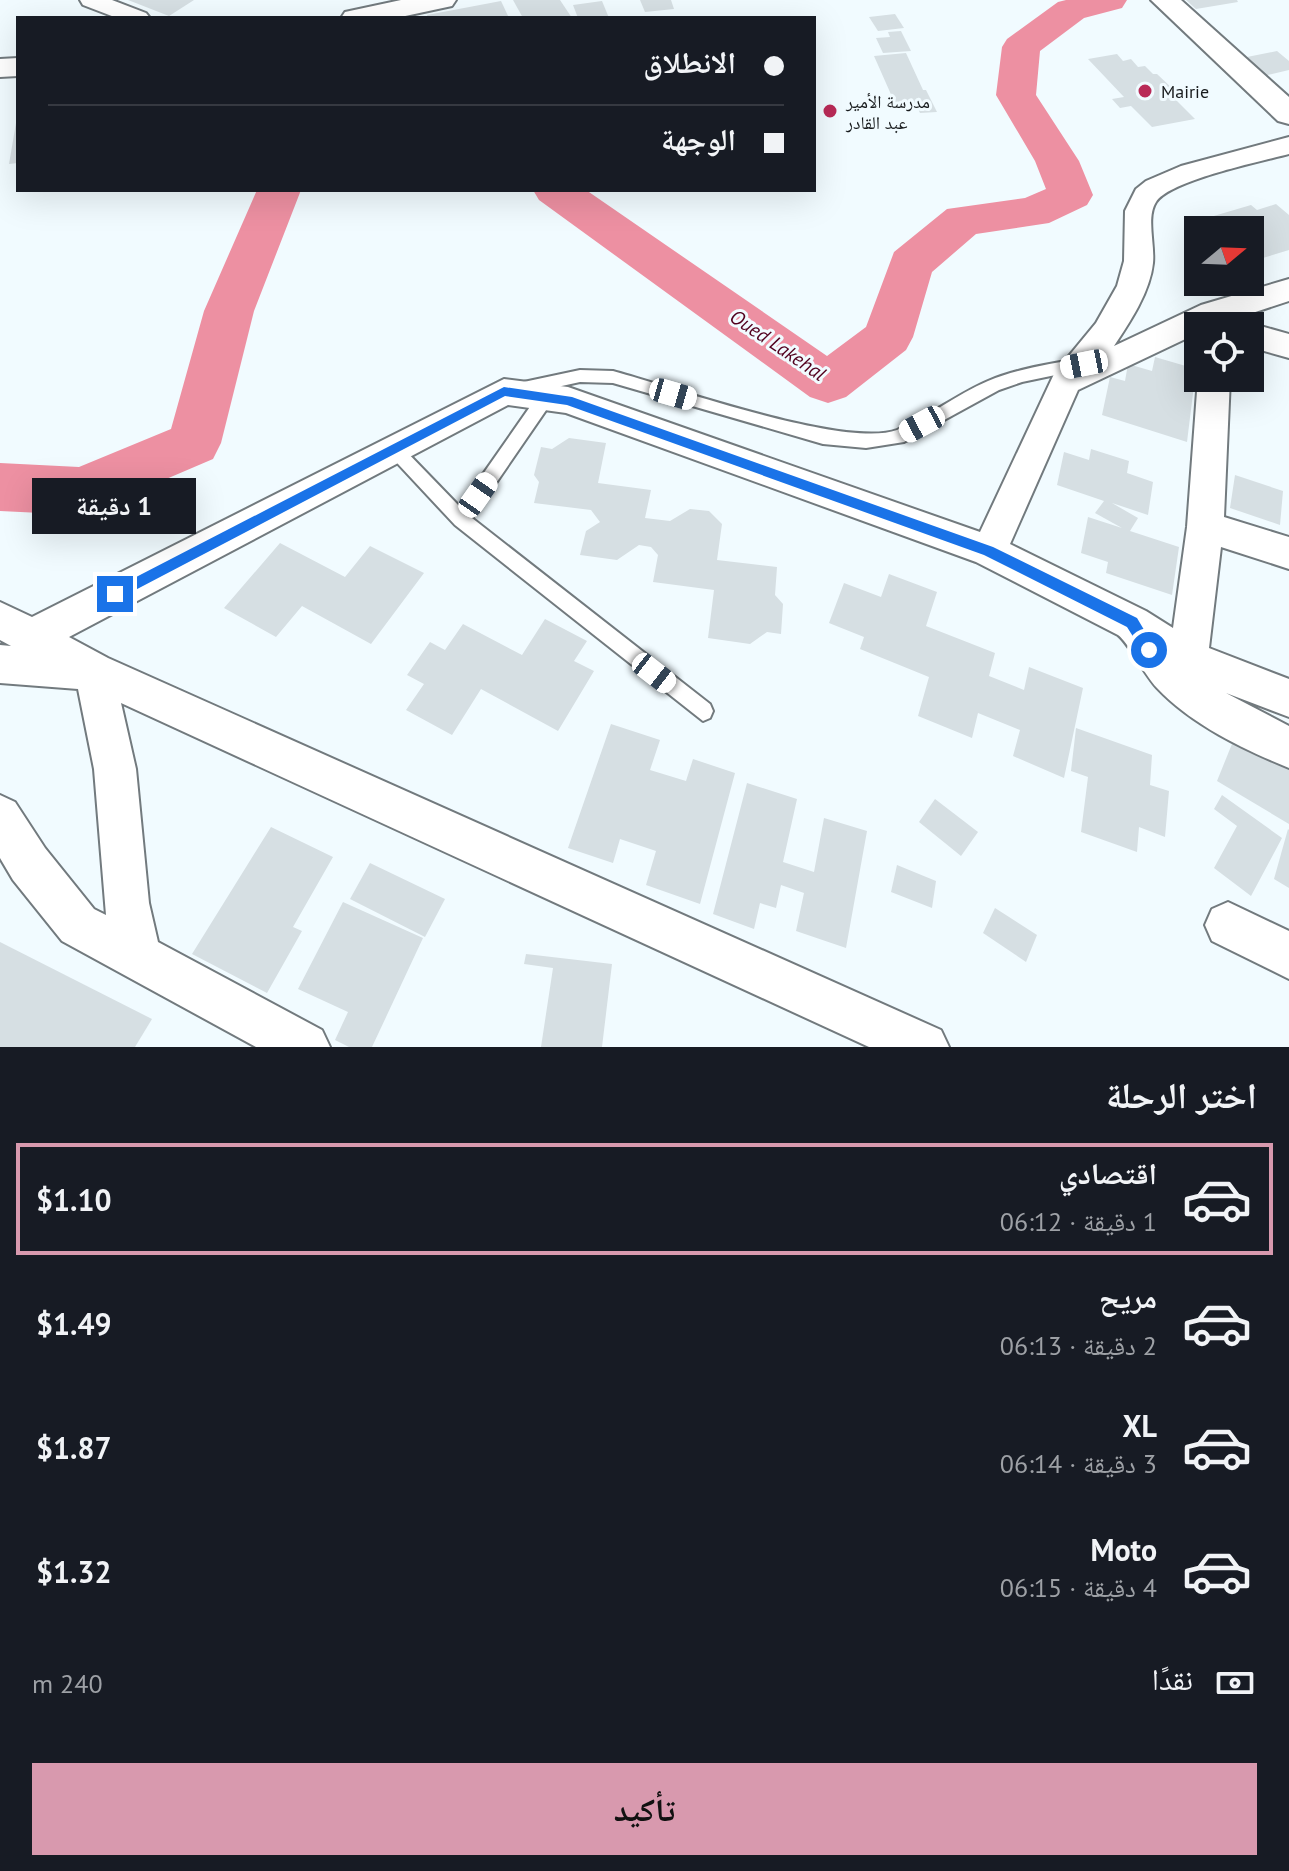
<!DOCTYPE html>
<html lang="ar">
<meta charset="utf-8">
<style>
body{margin:0;font-family:"PT Sans","Noto Naskh Arabic",sans-serif;background:#242831;color:#f1f3f6;direction:rtl;height:100vh;display:flex;flex-direction:column;font-size:30px;white-space:nowrap}
*{box-sizing:border-box;margin:0}
p{font-size:26px;color:#9ea1a6}
.icon{flex:none;width:44px;height:44px;fill:none;stroke:currentColor;stroke-width:2;stroke-linecap:round;stroke-linejoin:round}
.map{position:relative;height:1047px;overflow:hidden;direction:ltr}
.sheet{display:flex;flex-direction:column;background:#171b24;flex:1}
.sheet>*{flex:none}
.guide{position:absolute;left:16px;top:16px;width:800px;height:176px;border-radius:0px;box-shadow:0 8px 32px #0002;direction:rtl;display:grid;align-content:center;height:176px;padding:0 32px;background:#171b24}
.needle{width:52px;rotate:71deg}
.tools{position:absolute;left:1184px;top:216px;display:grid;gap:16px}
.tools a{display:grid;place-items:center;width:80px;height:80px;border-radius:0px;background:#171b24;box-shadow:0 8px 32px #0002;font-size:40px}
.end{position:absolute;width:36px;height:36px;margin:-18px;border:10px solid #1a73e8;background:#fff;box-shadow:0 0 0 4px #fff}
.from{border-radius:50%}
.bubble{position:absolute;height:56px;border-radius:0px;background:#171b24;box-shadow:0 8px 32px #0002;font-size:26px;font-weight:800;line-height:56px;text-align:center;direction:rtl}
.car{position:absolute;width:24px;height:48px;margin:-24px -12px;border-radius:10px;box-shadow:0 0 6px 2px #0007;background:linear-gradient(#fff 24%,#345 0 40%,#fff 0 76%,#345 0 86%,#fff 0)}
.guide b{display:flex;align-items:center;gap:28px;height:76px;font-size:30px}
.guide b+b{border-top:2px solid #363941}
.guide i{width:20px;height:20px;background:#f1f3f6}
ul{padding:0;list-style:none}
li{display:flex;align-items:center;gap:24px;height:112px;margin:0 16px 12px;padding:0 16px;border:4px solid transparent;border-radius:0px}
li div{flex:1}
li b{display:block;font-size:30px}
li em{font-style:normal;font-weight:800}
li.on{border-color:#d899ae}
li>.icon{width:72px;height:72px;stroke-width:1.5}
h2{padding:0 32px;font-size:36px;line-height:96px}
.pay{display:flex;align-items:center;gap:20px;height:88px;padding:0 32px;font-size:30px}
.pay p{margin-inline-start:auto}
.action{display:flex;gap:16px;margin-top:auto;padding:16px 32px}
.action a{flex:1;height:92px;border-radius:0px;background:#d899ae;color:#111;font-size:32px;font-weight:800;line-height:92px;text-align:center}
.map>svg:first-child{display:block}
</style>
<div class="map">
<svg width="1289" height="1047" viewBox="0 0 1289 1047">
<rect width="100%" height="100%" fill="#f1fbff"/>
<g fill="none" stroke-linecap="round" stroke-linejoin="round">
<g fill="#ed90a2" fill-rule="evenodd">
<polygon points="1066,0 1127,0 1122,8 1084,18 1040,51 1036,95 1079,161 1093,195 1087,205 1049,223 976,234 932,272 913,337 906,350 846,397 828,403 810,397 539,200 533,190 586,190 827,356 866,327 894,252 947,209 1025,198 1046,189 1035,161 996,95 1002,47 1007,39 1058,2"/>
<polygon points="257,190 301,190 254,311 221,443 213,459 82,515 0,511 0,463 79,467 171,429 204,311"/>
</g>
</g>
<g fill="#d6dfe3">
<polygon points="128,0 194,0 169,16"/>
<polygon points="513,0 560,0 572,18 523,18"/>
<polygon points="640,0 671,0 674,9 645,12"/>
<polygon points="1186,0 1237,0 1238,2 1196,9"/>
<polygon points="501,1 509,18 428,18 427,15"/>
<polygon points="602,1 609,18 578,18 573,5"/>
<polygon points="895,14 904,28 878,31 869,17"/>
<polygon points="901,31 911,51 883,53 876,38 890,37 888,32"/>
<polygon points="1277,51 1289,61 1289,70 1263,76 1242,58"/>
<polygon points="906,53 923,90 926,90 937,112 920,113 917,107 897,108 874,56"/>
<polygon points="1117,54 1123,61 1131,59 1138,67 1145,66 1153,74 1157,74 1175,91 1168,92 1195,119 1152,127 1131,106 1120,108 1112,99 1124,97 1088,59"/>
<polygon points="16,123 18,163 9,164"/>
<polygon points="1276,204 1289,215 1289,250 1253,261 1250,258 1250,230 1220,230 1207,218 1251,205 1257,210"/>
<polygon points="1155,357 1196,369 1187,442 1102,415 1110,377 1125,381 1128,364 1152,371"/>
<polygon points="569,438 606,443 598,483 651,490 645,518 670,521 690,509 709,511 722,524 717,560 777,567 775,595 783,604 781,634 767,632 750,644 708,638 714,590 653,582 658,555 651,547 639,545 617,560 580,555 586,531 600,522 591,510 534,503 539,482 534,475 541,447 552,449"/>
<polygon points="1091,449 1129,461 1127,473 1153,482 1148,515 1112,503 1138,518 1130,531 1179,547 1172,595 1106,573 1108,562 1081,553 1088,517 1122,528 1095,513 1104,501 1057,485 1064,452 1089,460"/>
<polygon points="1235,475 1283,491 1280,525 1230,508"/>
<polygon points="280,543 345,577 370,546 424,573 371,644 302,606 276,637 224,608"/>
<polygon points="889,574 937,592 926,626 995,653 989,676 1024,690 1029,667 1083,688 1064,778 1013,756 1020,730 978,713 972,738 918,716 929,677 860,649 864,637 829,623 844,583 881,597"/>
<polygon points="545,619 587,641 574,661 594,671 558,731 481,689 452,735 406,710 424,684 407,675 430,642 445,650 463,624 522,655"/>
<polygon points="611,724 660,740 650,770 686,781 693,759 735,773 700,904 646,885 656,851 620,839 613,863 568,848"/>
<polygon points="1076,728 1152,755 1150,785 1169,791 1165,837 1139,827 1137,852 1081,832 1088,777 1071,771"/>
<polygon points="1236,734 1289,765 1289,824 1217,781"/>
<polygon points="747,783 797,799 783,862 814,872 824,818 867,831 846,948 796,931 804,893 781,885 776,908 760,903 754,929 713,914"/>
<polygon points="1222,795 1282,838 1251,896 1214,868 1237,826 1214,809"/>
<polygon points="935,799 978,832 961,856 919,822"/>
<polygon points="271,827 333,857 293,927 302,931 267,993 192,954"/>
<polygon points="1288,829 1289,830 1289,888 1274,879"/>
<polygon points="370,863 445,899 425,937 350,899"/>
<polygon points="897,865 936,881 932,908 891,892"/>
<polygon points="343,902 423,938 372,1047 349,1047 335,1040 348,1012 298,989"/>
<polygon points="995,908 1037,935 1026,962 983,933"/>
<polygon points="0,942 152,1019 135,1047 0,1047"/>
<polygon points="526,954 612,964 602,1047 541,1047 553,968 524,964"/>
</g>
<g fill="none" stroke-linecap="round" stroke-linejoin="round">
<g stroke="#727a7e" stroke-width="4">
<path id="lane" d="M1083,358L1089,360L1091,364L1089,368L1022,382L999,390L904,442L866,448L823,444L613,383L580,382L548,389L555,395L553,400L472,518L710,704L713,711L710,718L703,721L455,525L385,450L394,443L400,445L460,507L541,391L519,395L513,393L511,389L519,383L580,370L613,371C672,387 846,449 897,430C929,417 957,394 988,381C1019,368 1051,364 1083,358Z"/>
</g>
<g stroke="#727a7e" stroke-width="4">
<g id="street">
<polygon points="80,0 112,0 146,13 150,18 117,18 83,5"/>
<path d="M1289,137V154C1263,161 1170,180 1156,202C1146,217 1155,245 1153,263C1150,292 1130,322 1114,346L1201,305L1289,279V301L1213,326H1198V333L1078,390L1010,544L1146,611L1173,628L1187,527L1198,378H1230L1224,517L1289,537V569L1221,547L1209,648L1289,679V717L1226,693L1289,726V768C1243,749 1192,725 1157,688C1144,674 1128,642 1118,635L976,562L566,413L508,405L69,637L108,658L941,1030L949,1047H869L121,703L136,769L149,903L158,942L322,1030L330,1047H256L62,941L13,880L0,858V795L15,802L45,848L94,909L106,915L94,769L78,689L0,683V645L11,646L0,640V602L32,617L504,379L568,387L980,532L1054,374L1096,323L1117,286L1124,261L1125,211L1136,189L1146,181L1181,166Z"/>
<polygon points="1250,323 1289,334 1289,358 1250,347 1250,326 1241,326"/>
<polygon points="1228,902 1289,931 1289,979 1212,941 1205,925 1212,909"/>
</g>
</g>
<g stroke="#727a7e" stroke-width="4">
<g id="secondary">
<polygon points="401,0 456,0 452,6 396,18 341,18 345,12"/>
<polygon points="1151,0 1181,0 1289,97 1289,124 1278,121"/>
<polygon points="18,58 18,76 0,77 0,59"/>
</g>
</g>
<use href="#lane" fill="#fff" fill-rule="evenodd"/>
<use href="#street" fill="#fff" fill-rule="evenodd"/>
<use href="#secondary" fill="#fff" fill-rule="evenodd"/>
</g>
<polygon fill="#1a73e8" points="504,387 572,397 993,547 1137,618 1156,650 1149,656 1144,654 1127,627 984,555 567,405 505,396 120,598 111,598 111,590"/>
<g fill="#b92a57" stroke="#f1fbff" stroke-width="3">
<circle cx="1145" cy="91" r="8"/>
<circle cx="830" cy="111" r="8"/>
</g>
<g text-anchor="middle" dominant-baseline="central" stroke-width="6" stroke-linejoin="round" paint-order="stroke">
<g font-size="18" fill="#181b1d" stroke="#f1fbff" text-anchor="start">
<text x="1161" y="91">Mairie</text>
<text x="846" y="101">مدرسة الأمير<tspan x="846" dy="21">عبد القادر</tspan></text>
</g>
<g font-size="20" font-style="italic" fill="#52001e" stroke="#f1fbff">
<text transform="translate(778 345) rotate(34)">Oued Lakehal</text>
</g>
</g>
</svg>
<div class="tools">
<a><svg class="needle" viewBox="-14 -14 28 28"><path d="M0-13l5 13h-10z" fill="#e53935"/><path d="M0 13l5-13h-10z" fill="#9ea1a6"/></svg></a>
<a><svg class="icon" aria-label="locate" viewBox="0 0 24 24"><circle cx="12" cy="12" r="6"/><path d="M12 2v4M12 18v4M2 12h4M18 12h4"/></svg></a>
</div>
<i class="end from" style="left:1149px;top:650px"></i>
<i class="end" style="left:115px;top:594px"></i>
<div class="bubble" style="left:32px;top:478px;width:164px">1 دقيقة</div>
<i class="car" style="left:1084px;top:364px;rotate:259deg"></i>
<i class="car" style="left:673px;top:394px;rotate:106deg"></i>
<i class="car" style="left:922px;top:424px;rotate:242deg"></i>
<i class="car" style="left:478px;top:495px;rotate:35deg"></i>
<i class="car" style="left:654px;top:673px;rotate:128deg"></i>
<div class="guide">
<b><i class="from"></i>الانطلاق</b>
<b><i></i>الوجهة</b>
</div>
</div>
<section class="sheet">
<h2>اختر الرحلة</h2>
<ul>
<li class="on"><svg class="icon" aria-label="car" viewBox="0 0 24 24"><path d="M5 17H2v-5l4-1 3-4h7l3 4 3 1v5h-3M9 17h6M6 11h13"/><circle cx="7" cy="17" r="2"/><circle cx="17" cy="17" r="2"/></svg><div><b>اقتصادي</b><p>1 دقيقة · 06:12</p></div><em>$1.10</em></li>
<li><svg class="icon" aria-label="car" viewBox="0 0 24 24"><path d="M5 17H2v-5l4-1 3-4h7l3 4 3 1v5h-3M9 17h6M6 11h13"/><circle cx="7" cy="17" r="2"/><circle cx="17" cy="17" r="2"/></svg><div><b>مريح</b><p>2 دقيقة · 06:13</p></div><em>$1.49</em></li>
<li><svg class="icon" aria-label="car" viewBox="0 0 24 24"><path d="M5 17H2v-5l4-1 3-4h7l3 4 3 1v5h-3M9 17h6M6 11h13"/><circle cx="7" cy="17" r="2"/><circle cx="17" cy="17" r="2"/></svg><div><b>XL</b><p>3 دقيقة · 06:14</p></div><em>$1.87</em></li>
<li><svg class="icon" aria-label="car" viewBox="0 0 24 24"><path d="M5 17H2v-5l4-1 3-4h7l3 4 3 1v5h-3M9 17h6M6 11h13"/><circle cx="7" cy="17" r="2"/><circle cx="17" cy="17" r="2"/></svg><div><b>Moto</b><p>4 دقيقة · 06:15</p></div><em>$1.32</em></li>
</ul>
<div class="pay"><svg class="icon" aria-label="cash" viewBox="0 0 24 24"><path d="M3 7h18v10H3z"/><circle cx="12" cy="12" r="2"/></svg>نقدًا<p>240 m</p></div>
<div class="action"><a>تأكيد</a></div>
</section>
